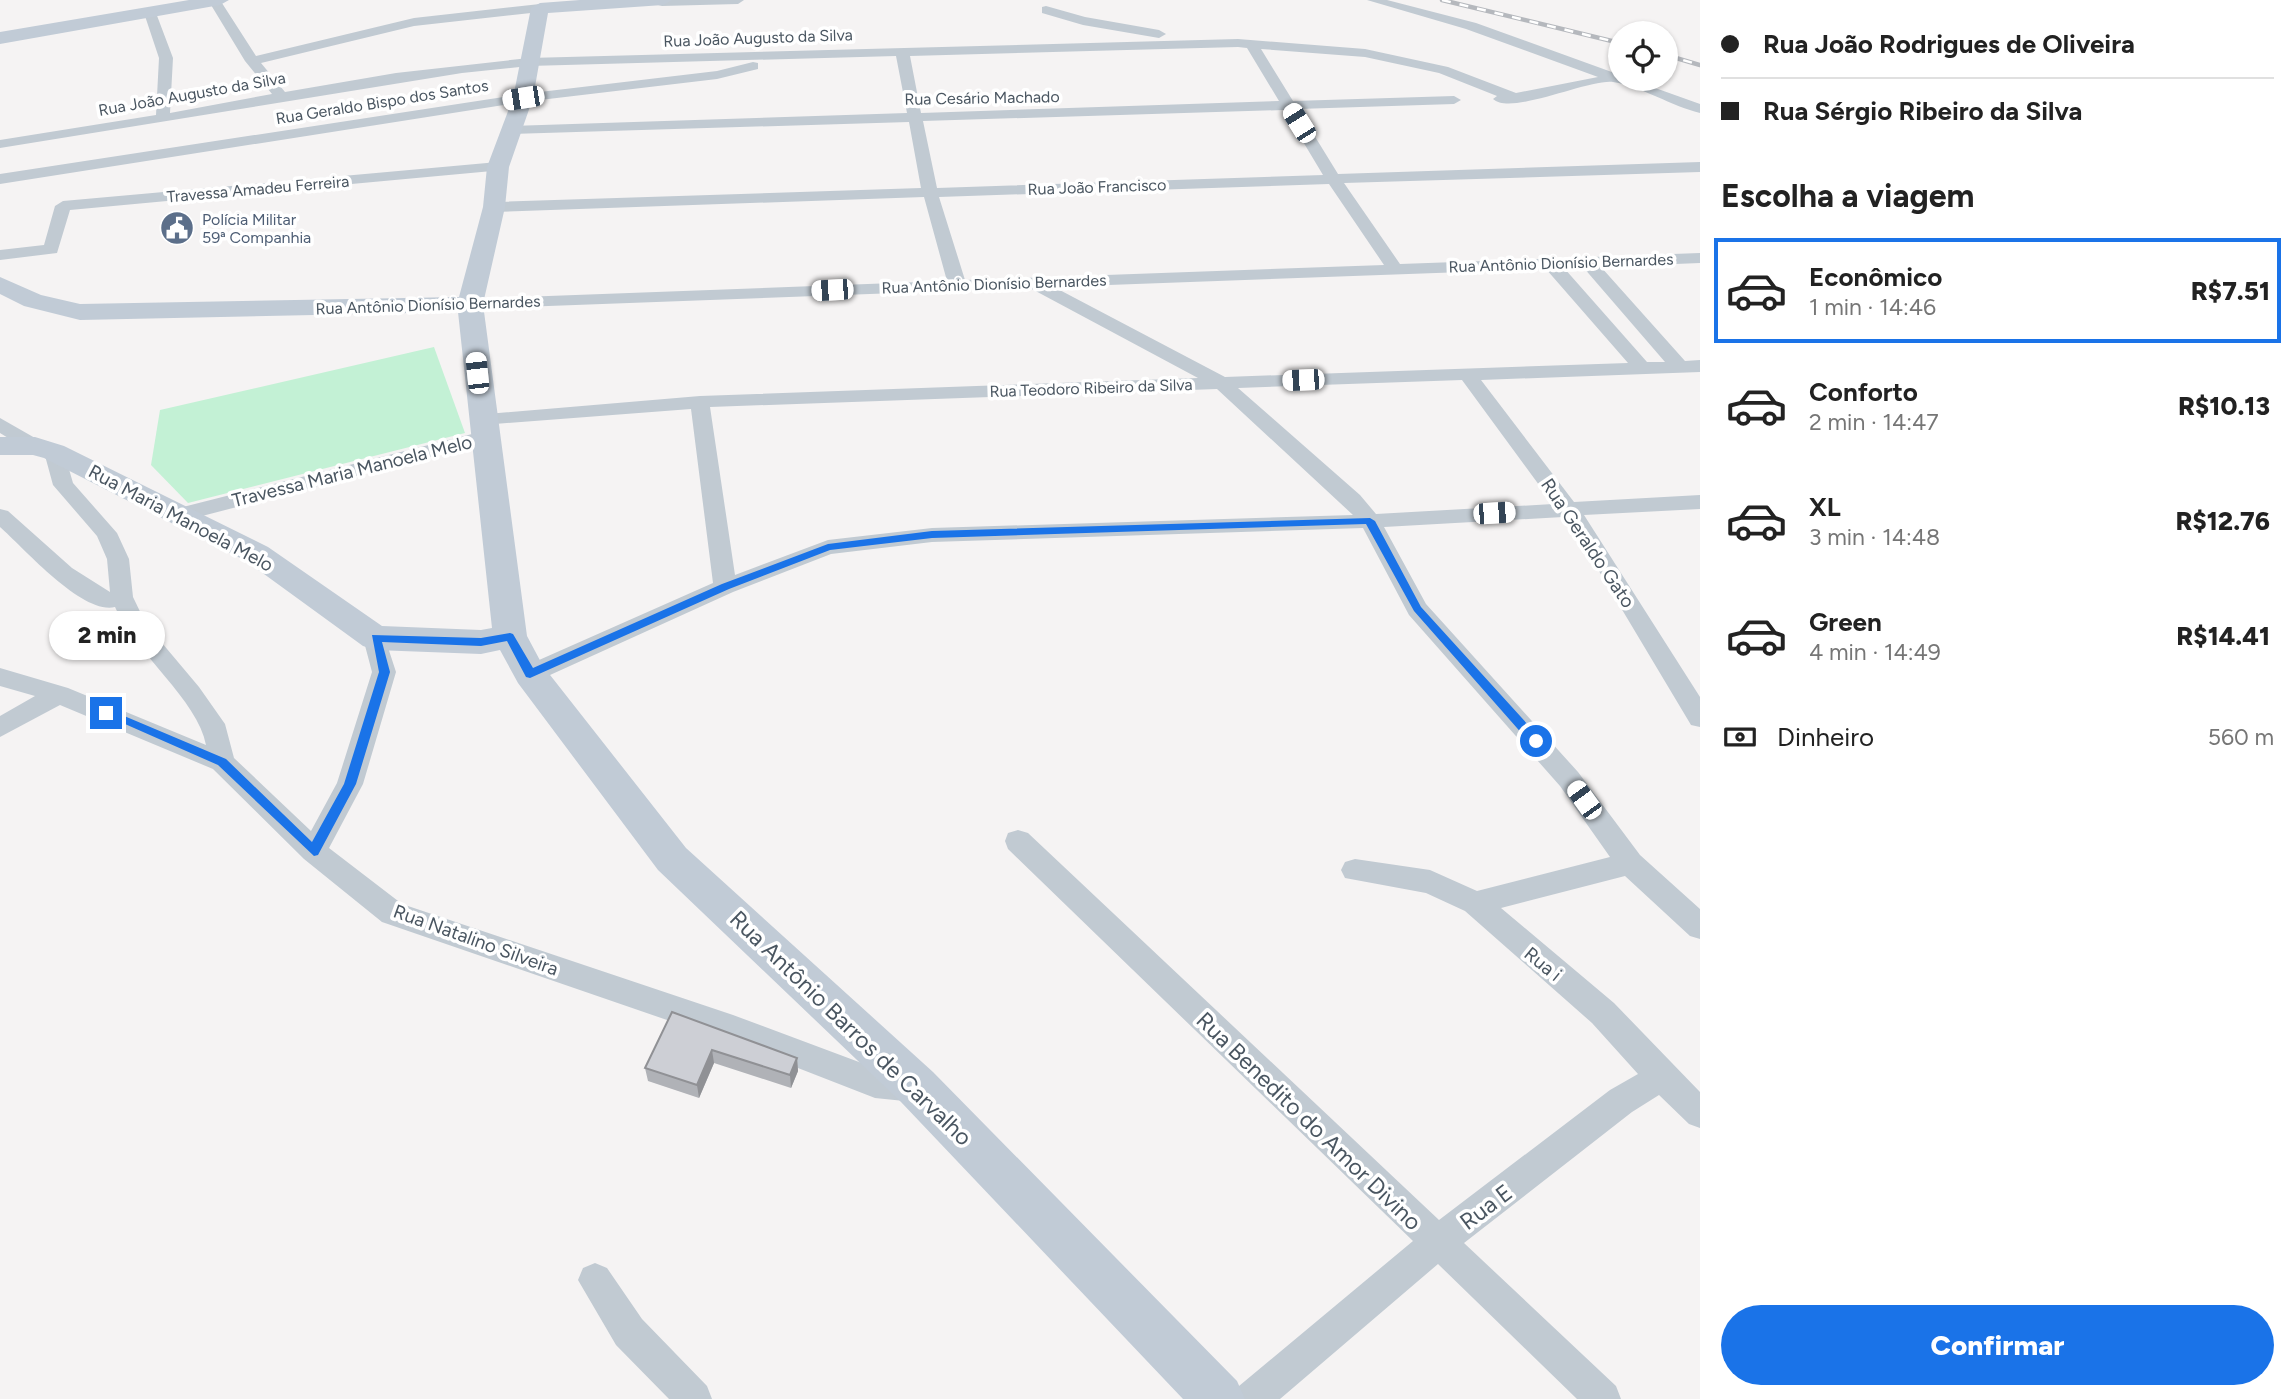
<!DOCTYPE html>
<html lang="pt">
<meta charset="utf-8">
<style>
body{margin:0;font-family:Figtree,sans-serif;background:#f2f2f2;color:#222;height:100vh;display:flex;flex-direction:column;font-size:26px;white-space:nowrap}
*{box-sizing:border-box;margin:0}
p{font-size:23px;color:#767676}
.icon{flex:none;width:38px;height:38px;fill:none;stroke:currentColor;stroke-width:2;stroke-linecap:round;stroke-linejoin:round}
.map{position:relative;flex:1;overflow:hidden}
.side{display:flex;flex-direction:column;background:#fff;width:595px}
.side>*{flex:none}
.hud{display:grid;align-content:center;height:154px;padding:0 21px;background:#fff}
.buttons{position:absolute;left:1608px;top:21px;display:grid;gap:14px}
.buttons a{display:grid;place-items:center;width:70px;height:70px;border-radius:50%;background:#fff;box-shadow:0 2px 5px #0004;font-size:35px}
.end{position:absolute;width:32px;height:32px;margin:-16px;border:9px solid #1a73e8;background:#fff;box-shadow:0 0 0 4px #fff}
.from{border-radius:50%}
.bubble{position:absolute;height:49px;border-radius:24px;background:#fff;box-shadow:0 2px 5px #0004;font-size:23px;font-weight:800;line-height:49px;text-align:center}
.car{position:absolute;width:21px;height:42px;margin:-21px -10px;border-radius:9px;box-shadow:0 0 5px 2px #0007;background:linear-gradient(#fff 24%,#345 0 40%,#fff 0 76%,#345 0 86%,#fff 0)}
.hud b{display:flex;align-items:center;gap:24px;height:66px;font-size:26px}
.hud b+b{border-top:2px solid #e0e0e0}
.hud i{width:18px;height:18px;background:#222}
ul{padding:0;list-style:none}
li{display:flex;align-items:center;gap:21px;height:105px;margin:0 14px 10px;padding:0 7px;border:4px solid transparent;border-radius:0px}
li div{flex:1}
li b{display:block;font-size:26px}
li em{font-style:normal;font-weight:800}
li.on{border-color:#1a73e8}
li>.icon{width:63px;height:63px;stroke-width:1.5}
h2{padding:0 21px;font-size:32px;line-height:84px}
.pay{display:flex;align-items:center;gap:18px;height:77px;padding:0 21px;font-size:26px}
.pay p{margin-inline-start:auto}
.action{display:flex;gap:14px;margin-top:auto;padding:14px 21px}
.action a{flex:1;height:80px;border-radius:42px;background:#1a73e8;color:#fff;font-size:28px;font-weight:800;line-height:80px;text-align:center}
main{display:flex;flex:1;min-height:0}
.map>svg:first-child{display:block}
</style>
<main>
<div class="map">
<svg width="1700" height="1399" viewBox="0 0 1700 1399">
<rect width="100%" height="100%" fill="#f5f3f3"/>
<polygon fill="#c3f1d5" points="434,347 465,433 188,503 151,465 160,410"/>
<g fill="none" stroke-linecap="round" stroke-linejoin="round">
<g fill="#c1cad2" fill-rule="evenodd">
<path d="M208,0H220L256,56L414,18L540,4L546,8L540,12L414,26L261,63L285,92L396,73L529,58L1238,39L1365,49L1448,67L1516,93L1598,77L1466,29L1367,0H1387L1476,23L1620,75V79H1630L1700,104V113C1671,106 1643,87 1613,82C1588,79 1511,116 1493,99L1497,96L1439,73L1365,57L1261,49L1293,101L1454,96L1461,100L1454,104L1298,109L1338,174L1700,162V172L1344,183L1400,264L1700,253V263L1601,267L1685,361L1700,360V372L1481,380L1574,502L1700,495V509L1584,515L1700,697V727L1691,725L1581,541L1563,517L1384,527L1426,604L1578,772L1640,855L1700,909V939L1690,936L1625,876L1501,908L1614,1003L1700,1092V1128L1689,1124L1659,1095L1632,1112L1464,1243L1616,1386L1621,1399H1577L1438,1264L1280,1399H1234L1239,1386L1413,1241L1008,849L1005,841L1008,833L1018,830L1028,833L1439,1220L1610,1090L1638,1074L1592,1023L1465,911L1426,893L1345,878L1341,870L1345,862L1355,859L1430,870L1477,891L1610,857L1560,786L1409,615L1363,528L932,542L831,554L733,592L539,680L530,683L521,680L518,674L521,668L713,583L691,409L482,425L472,419L475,415L700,396L1198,378L1030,288L470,309L461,304L470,299L947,281L924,197L494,212L486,207L494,202L921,188L909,122L511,134L504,130L511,126L907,113L896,56L529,66L462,73L0,148V140L156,115L159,58L144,13L150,9L156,13L173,58L170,113L272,94L245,61ZM1238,47L1247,48L1279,101L921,113L910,56ZM1284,110L1323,175L937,188L923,121ZM1329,184L1384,265L965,280L939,197ZM1583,267L1665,362H1647L1564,268ZM1546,269L1628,363L1225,377L1054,287ZM1462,380L1553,504L1376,514L1360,495L1238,388ZM1217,389L1353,515L932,528L828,540L735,575L710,407Z"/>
<polygon points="657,0 744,0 738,4 662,6 658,5"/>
<polygon points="1046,6 1085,17 1159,30 1166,34 1159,38 1083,25 1042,13 1042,7"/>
<polygon points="753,62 758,63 758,69 717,79 523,102 0,184 0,174 523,94 717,71"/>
<polygon points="498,162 506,167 503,170 70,210 57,253 0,260 0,250 44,245 55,206 63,201"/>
<polygon points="0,418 42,442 45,446 42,450 28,450 0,433"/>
<polygon points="484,431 491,433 494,437 491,441 179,522 168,515 179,508"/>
<path d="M54,446L64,452L73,483L117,533L129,559L133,597L146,624L199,687L225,724L234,758L311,831L337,783L372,672L363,638L367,632H383L396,672L363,784L329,848L402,904L733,1015L875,1068L914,1072L925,1077L930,1087L925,1097L914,1102L875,1098L731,1042L382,922L304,859L213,769L60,705L0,737V716L35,696L0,686V668L68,688L206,745C198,700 135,653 115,607C82,615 24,548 0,527V509L8,511L72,568L110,592L107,559L97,536L53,485L44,452Z"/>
<polygon points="595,1263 607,1268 642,1319 707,1386 712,1399 669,1399 616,1345 578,1280 583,1268"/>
</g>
<g fill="#c1cbd6" fill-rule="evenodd">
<polygon points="189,0 229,0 220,5 0,44 0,32"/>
<polygon points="580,0 672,0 663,5 548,13 533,98 509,167 505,207 483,304 527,636 543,666 686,848 933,1072 1237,1381 1245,1399 1183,1399 901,1102 658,870 518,683 500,650 481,654 375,650 363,646 246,561 44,458 33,455 0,455 0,437 35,437 64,446 268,547 382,626 481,630 492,628 458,312 80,320 24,306 0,294 0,277 41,295 80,304 459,297 483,207 487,167 513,98 531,8 540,3"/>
</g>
<g stroke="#b5b8bd" stroke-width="4.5">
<g id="rail">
<polyline points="1442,0 1620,43"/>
<polyline points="1666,55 1700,65"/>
</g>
</g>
<use href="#rail" stroke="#fff" stroke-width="2.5" stroke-dasharray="9" stroke-linecap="butt"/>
</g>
<polygon fill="#b0b2b7" points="672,1012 797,1058 798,1071 791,1088 714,1063 699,1098 648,1081 645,1068"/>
<g fill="#909195">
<polygon points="712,1050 714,1063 699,1098 697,1085"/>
<polygon points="797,1058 798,1071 791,1088 790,1075"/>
</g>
<polygon fill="#cdcfd5" stroke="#909195" stroke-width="2" points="672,1012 797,1058 790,1075 712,1050 697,1085 645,1068"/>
<polygon fill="#1a73e8" points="1370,518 1375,521 1421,607 1540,738 1540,744 1531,744 1414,611 1366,524 932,538 830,550 729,589 530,678 526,677 507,641 481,646 382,642 390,672 356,784 318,855 314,856 218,765 100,713 110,710 226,759 312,842 344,784 379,672 372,635 481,638 510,633 513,634 533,668 722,584 828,544 932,531"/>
<defs>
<g id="civic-disc" transform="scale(1.75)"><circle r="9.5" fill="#5c6f8a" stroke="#fff"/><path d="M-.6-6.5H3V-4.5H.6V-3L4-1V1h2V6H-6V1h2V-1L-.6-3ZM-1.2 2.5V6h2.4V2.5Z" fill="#fff"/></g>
</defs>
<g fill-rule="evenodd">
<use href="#civic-disc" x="177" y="228"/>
</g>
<g text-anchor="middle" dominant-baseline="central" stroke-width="7" stroke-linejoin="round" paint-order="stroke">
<g font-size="16" fill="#4a5661" stroke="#fff">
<text transform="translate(758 38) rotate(-2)">Rua João Augusto da Silva</text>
<text transform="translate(192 94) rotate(-10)">Rua João Augusto da Silva</text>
<text transform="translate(982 98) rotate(-1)">Rua Cesário Machado</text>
<text transform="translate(382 102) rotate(-9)">Rua Geraldo Bispo dos Santos</text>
<text transform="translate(1097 187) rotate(-2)">Rua João Francisco</text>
<text transform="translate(258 189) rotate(-5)">Travessa Amadeu Ferreira</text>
<text transform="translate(1561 263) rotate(-2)">Rua Antônio Dionísio Bernardes</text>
<text transform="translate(994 284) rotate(-2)">Rua Antônio Dionísio Bernardes</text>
<text transform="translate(428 305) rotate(-2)">Rua Antônio Dionísio Bernardes</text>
<text transform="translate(1091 388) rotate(-2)">Rua Teodoro Ribeiro da Silva</text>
</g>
<g font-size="16" fill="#4e5e75" stroke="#fff" text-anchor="start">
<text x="202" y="219">Polícia Militar<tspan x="202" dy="18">59ª Companhia</tspan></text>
</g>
<g font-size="19" fill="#4a5661" stroke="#fff">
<text transform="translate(352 471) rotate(-14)">Travessa Maria Manoela Melo</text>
<text transform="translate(181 518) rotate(28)">Rua Maria Manoela Melo</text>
<text transform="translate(1588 543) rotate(56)">Rua Geraldo Gato</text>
<text transform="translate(476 940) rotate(20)">Rua Natalino Silveira</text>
<text transform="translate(1543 964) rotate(39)">Rua i</text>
</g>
<g font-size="23" fill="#4a5661" stroke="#fff">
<text transform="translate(851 1028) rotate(44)">Rua Antônio Barros de Carvalho</text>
<text transform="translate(1309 1121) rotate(44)">Rua Benedito do Amor Divino</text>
<text transform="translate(1486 1207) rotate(-37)">Rua E</text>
</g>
</g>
</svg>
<div class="buttons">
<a><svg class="icon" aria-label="locate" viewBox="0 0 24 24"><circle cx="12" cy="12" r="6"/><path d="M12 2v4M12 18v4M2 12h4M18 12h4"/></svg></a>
</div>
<i class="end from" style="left:1536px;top:741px"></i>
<i class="end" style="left:106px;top:713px"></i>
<div class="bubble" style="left:49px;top:611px;width:116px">2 min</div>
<i class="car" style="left:523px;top:98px;rotate:261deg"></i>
<i class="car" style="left:1299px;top:123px;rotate:328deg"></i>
<i class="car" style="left:832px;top:290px;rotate:267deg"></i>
<i class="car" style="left:477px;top:373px;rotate:354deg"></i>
<i class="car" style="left:1303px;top:380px;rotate:268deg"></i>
<i class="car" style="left:1494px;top:513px;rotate:86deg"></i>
<i class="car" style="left:1584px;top:800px;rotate:324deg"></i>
</div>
<section class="side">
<div class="hud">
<b><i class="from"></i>Rua João Rodrigues de Oliveira</b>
<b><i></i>Rua Sérgio Ribeiro da Silva</b>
</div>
<h2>Escolha a viagem</h2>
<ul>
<li class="on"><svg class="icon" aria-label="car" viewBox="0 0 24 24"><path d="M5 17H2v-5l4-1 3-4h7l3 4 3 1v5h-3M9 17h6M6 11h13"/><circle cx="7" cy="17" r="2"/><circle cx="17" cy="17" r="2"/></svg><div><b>Econômico</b><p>1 min · 14:46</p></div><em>R$7.51</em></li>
<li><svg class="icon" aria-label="car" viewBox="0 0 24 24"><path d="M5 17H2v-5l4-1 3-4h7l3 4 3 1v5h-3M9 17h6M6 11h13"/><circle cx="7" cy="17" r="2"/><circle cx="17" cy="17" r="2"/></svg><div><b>Conforto</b><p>2 min · 14:47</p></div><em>R$10.13</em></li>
<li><svg class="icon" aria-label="car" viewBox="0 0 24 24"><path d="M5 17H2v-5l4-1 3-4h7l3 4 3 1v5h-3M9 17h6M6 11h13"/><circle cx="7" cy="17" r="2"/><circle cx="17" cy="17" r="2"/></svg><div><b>XL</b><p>3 min · 14:48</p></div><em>R$12.76</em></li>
<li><svg class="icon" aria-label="car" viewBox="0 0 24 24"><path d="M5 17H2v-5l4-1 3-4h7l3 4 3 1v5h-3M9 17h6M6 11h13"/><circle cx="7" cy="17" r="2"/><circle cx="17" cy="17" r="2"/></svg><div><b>Green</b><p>4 min · 14:49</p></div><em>R$14.41</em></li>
</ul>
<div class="pay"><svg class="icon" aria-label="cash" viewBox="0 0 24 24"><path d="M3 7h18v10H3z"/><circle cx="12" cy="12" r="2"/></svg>Dinheiro<p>560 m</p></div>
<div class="action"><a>Confirmar</a></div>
</section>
</main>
